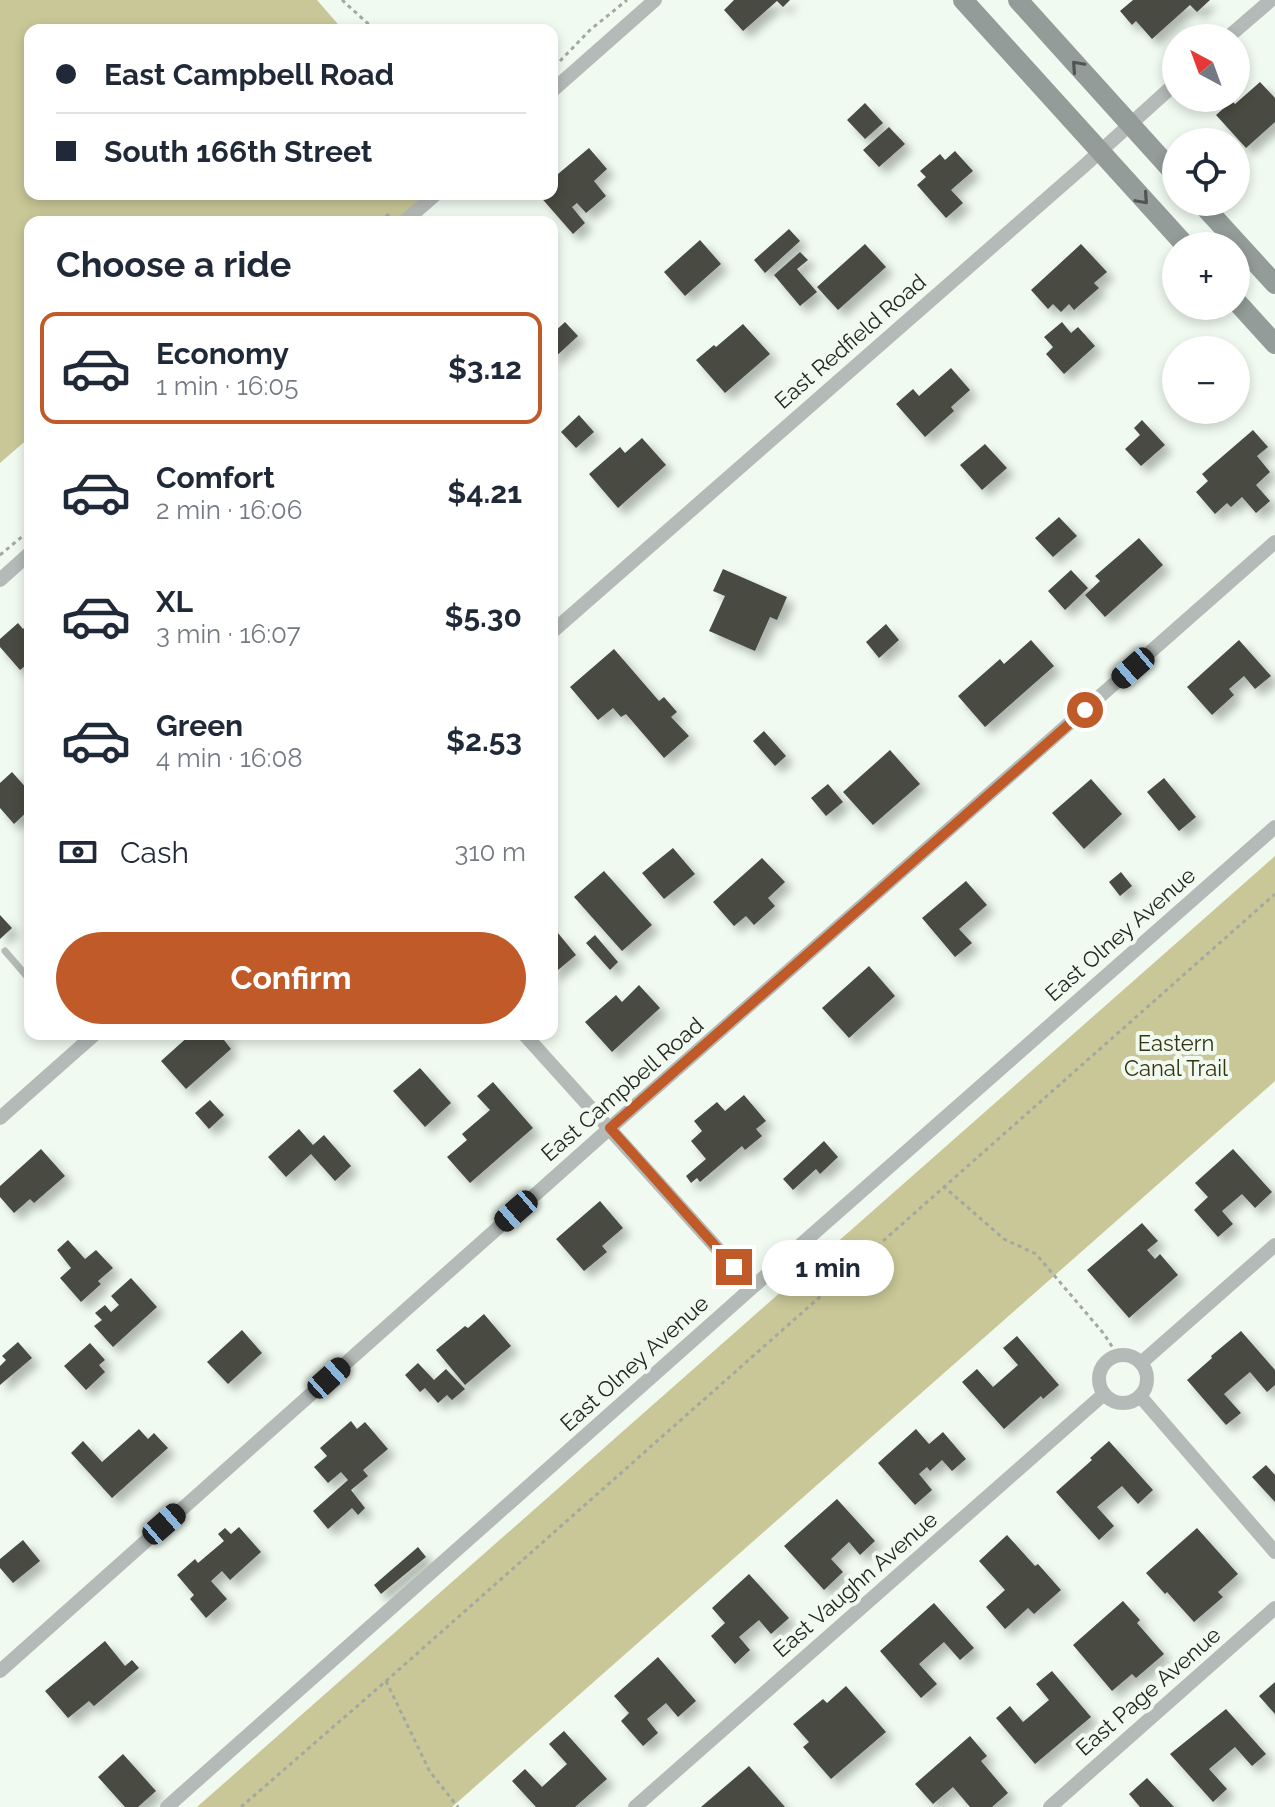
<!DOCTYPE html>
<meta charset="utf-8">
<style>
body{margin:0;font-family:Raleway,sans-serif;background:#f6f6f7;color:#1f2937;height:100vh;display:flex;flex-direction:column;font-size:30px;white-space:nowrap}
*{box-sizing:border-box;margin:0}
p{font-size:26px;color:#747a83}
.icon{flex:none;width:44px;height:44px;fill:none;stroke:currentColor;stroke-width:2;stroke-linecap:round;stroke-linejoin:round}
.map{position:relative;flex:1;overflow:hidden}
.drawer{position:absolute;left:24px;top:216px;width:534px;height:824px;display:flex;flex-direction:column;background:#fff;border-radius:16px;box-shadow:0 4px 12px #0003}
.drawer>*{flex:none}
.banner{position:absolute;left:24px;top:24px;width:534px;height:176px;border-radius:16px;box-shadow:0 4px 12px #0003;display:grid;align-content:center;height:176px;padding:0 32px;background:#fff}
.needle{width:52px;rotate:319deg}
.controls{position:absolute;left:1162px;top:24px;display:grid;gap:16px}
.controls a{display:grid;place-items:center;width:88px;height:88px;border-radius:50%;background:#fff;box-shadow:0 4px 12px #0003;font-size:40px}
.end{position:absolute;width:36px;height:36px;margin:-18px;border:10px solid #c05b29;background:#fff;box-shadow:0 0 0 4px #fff}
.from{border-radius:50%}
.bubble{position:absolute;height:56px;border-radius:28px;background:#fff;box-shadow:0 4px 12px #0003;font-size:26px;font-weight:700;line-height:56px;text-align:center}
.car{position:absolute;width:24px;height:48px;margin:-24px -12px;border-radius:10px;box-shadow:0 0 6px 2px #0007;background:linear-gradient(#222 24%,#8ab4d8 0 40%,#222 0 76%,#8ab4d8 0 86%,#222 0)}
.banner b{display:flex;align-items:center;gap:28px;height:76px;font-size:30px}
.banner b+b{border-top:2px solid #e0e1e3}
.banner i{width:20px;height:20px;background:#1f2937}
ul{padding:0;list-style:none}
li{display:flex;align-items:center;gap:24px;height:112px;margin:0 16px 12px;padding:0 16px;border:4px solid transparent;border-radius:16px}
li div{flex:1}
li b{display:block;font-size:30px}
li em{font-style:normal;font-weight:700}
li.active{border-color:#c05b29}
li>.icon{width:72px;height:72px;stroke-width:1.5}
h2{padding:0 32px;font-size:36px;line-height:96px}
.pay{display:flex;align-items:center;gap:20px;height:88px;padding:0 32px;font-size:30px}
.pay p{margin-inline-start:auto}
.button{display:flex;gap:16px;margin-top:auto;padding:16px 32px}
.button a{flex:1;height:92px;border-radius:48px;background:#c05b29;color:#fff;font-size:32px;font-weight:700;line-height:92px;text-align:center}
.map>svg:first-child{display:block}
</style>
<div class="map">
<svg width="1275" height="1807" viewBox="0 0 1275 1807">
<defs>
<filter id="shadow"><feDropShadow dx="7" dy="7" stdDeviation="4" flood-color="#0004"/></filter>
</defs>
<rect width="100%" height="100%" fill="#f0faf0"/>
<g fill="#c9c797">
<polygon points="0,0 317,0 343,30 30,30 30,194 442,194 409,222 30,222 30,437 0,463"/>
<polygon points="1275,856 1275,1081 452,1807 197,1807"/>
</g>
<g fill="#484c43" filter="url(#shadow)">
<polygon points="734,0 790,0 783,7 777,1 743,31 724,10"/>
<polygon points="1133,0 1210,0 1197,12 1190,5 1152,39 1136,21 1132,25 1120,11"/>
<polygon points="1260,82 1275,98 1275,122 1246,148 1216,115 1232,101 1235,104"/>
<polygon points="865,103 883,123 865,139 847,120"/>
<polygon points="889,127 905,144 879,167 863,150"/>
<polygon points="589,148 607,169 594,181 606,196 586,213 577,203 572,207 585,223 573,234 538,194 552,194 552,179"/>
<polygon points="955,151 973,171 951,190 963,203 946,218 917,185 926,177 920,171 940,154 945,160"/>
<polygon points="789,229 800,241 765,273 754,260"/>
<polygon points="700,240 721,264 685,296 664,272"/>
<polygon points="865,244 886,267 838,310 817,287"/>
<polygon points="1081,244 1107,272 1094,283 1099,288 1074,310 1069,304 1061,312 1053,304 1048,309 1031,290"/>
<polygon points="800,252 808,260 797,269 817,292 800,306 774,275"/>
<polygon points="565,322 578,336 552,360 552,334"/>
<polygon points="1062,322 1071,333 1078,327 1095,346 1064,374 1046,354 1053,347 1044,337"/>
<polygon points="743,324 770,354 725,393 696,360 714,345 716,347"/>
<polygon points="951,368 970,390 951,407 954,411 925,437 896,404 913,389 919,396"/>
<polygon points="579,415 594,432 576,448 561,432"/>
<polygon points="1142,420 1165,445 1141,466 1125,449 1140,435 1134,428"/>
<polygon points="1253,430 1268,447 1257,456 1270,472 1256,485 1270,501 1256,513 1242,497 1231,507 1227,503 1215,514 1196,492 1208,481 1202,474"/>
<polygon points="642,438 666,465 618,508 589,474 620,447 625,453"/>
<polygon points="985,444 1007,468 982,490 960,465"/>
<polygon points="1059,517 1077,536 1053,557 1035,538"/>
<polygon points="1139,538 1163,565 1105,617 1085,595 1100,581 1095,576"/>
<polygon points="723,569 787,597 777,620 770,617 755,651 709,631 725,596 713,591"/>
<polygon points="1071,570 1088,588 1065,610 1048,591"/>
<polygon points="30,622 30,662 20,670 0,647 0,639 18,623 23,629"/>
<polygon points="886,624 899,640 879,658 866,642"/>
<polygon points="1031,640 1054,666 985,727 958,696 1000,659 1004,664"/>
<polygon points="1239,640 1271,676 1255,689 1244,676 1229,689 1234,695 1212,715 1187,687"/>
<polygon points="614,649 659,701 664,697 677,712 671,717 689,736 664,758 626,714 621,717 613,708 598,720 570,687"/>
<polygon points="764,731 786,756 775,766 753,741"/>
<polygon points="890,750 920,784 873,825 843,792"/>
<polygon points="12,772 30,792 30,809 14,824 0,808 0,783"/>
<polygon points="1164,778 1196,817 1179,831 1147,792"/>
<polygon points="1091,779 1122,814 1084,849 1052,813"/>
<polygon points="828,784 843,802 826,816 811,798"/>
<polygon points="673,848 695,874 664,899 642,873"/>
<polygon points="762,858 785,882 768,898 775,906 754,925 746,916 734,926 713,902"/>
<polygon points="604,871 652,925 622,951 574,897"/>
<polygon points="1121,872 1132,886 1120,896 1109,882"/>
<polygon points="966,881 987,905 959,929 972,943 955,957 922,918"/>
<polygon points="0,915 12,928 0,939"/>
<polygon points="558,933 576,955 552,975 552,938"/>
<polygon points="595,935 618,962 610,970 586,943"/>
<polygon points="869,966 895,996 849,1038 822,1008"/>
<polygon points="639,985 660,1008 612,1052 585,1022 616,995 622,1002"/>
<polygon points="191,1034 232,1034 224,1040 231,1049 186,1089 161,1061"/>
<polygon points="420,1068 451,1103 425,1127 393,1091"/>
<polygon points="493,1082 533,1128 470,1183 447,1157 467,1140 462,1134 490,1110 477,1096"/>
<polygon points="744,1095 766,1121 756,1129 762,1136 745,1150 742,1146 700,1182 697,1178 691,1183 686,1176 706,1159 691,1141 702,1131 694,1121 717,1102 725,1111"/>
<polygon points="210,1100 224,1115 209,1129 195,1113"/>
<polygon points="299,1129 313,1145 324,1135 351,1166 335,1181 311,1154 286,1177 268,1157"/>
<polygon points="824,1141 838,1157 820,1174 816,1169 793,1190 783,1179"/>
<polygon points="41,1149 65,1176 34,1203 30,1199 14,1213 0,1197 0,1186"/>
<polygon points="1233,1149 1272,1192 1255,1208 1242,1194 1222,1211 1233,1224 1218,1237 1194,1210 1208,1197 1195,1183"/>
<polygon points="600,1201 623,1228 602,1246 607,1252 584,1271 556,1239"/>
<polygon points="1142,1223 1158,1241 1147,1250 1155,1259 1160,1254 1178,1275 1129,1318 1087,1270"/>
<polygon points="68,1240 85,1259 96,1250 113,1268 98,1281 101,1284 81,1302 60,1278 71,1268 57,1250"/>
<polygon points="131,1278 157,1307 113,1347 94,1326 102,1320 95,1313 105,1305 111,1312 119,1305 111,1296"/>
<polygon points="484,1314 511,1346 465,1385 436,1350 465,1326 468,1328"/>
<polygon points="242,1330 262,1353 228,1384 207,1362"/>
<polygon points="1241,1331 1275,1370 1275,1385 1267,1392 1250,1372 1224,1394 1241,1413 1226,1425 1187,1380 1212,1358 1211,1356"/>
<polygon points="1017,1336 1059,1385 1043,1399 1041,1396 1004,1429 962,1382 977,1369 993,1387 1018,1365 1003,1348"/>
<polygon points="18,1342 32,1358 0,1385 0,1366 6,1360 2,1356"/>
<polygon points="90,1343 105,1360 99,1365 105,1372 86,1390 64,1366"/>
<polygon points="418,1363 434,1380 446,1369 465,1389 452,1400 447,1395 438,1403 425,1388 420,1392 405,1375"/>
<polygon points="351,1421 357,1429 365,1422 388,1449 363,1470 368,1476 351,1490 365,1508 358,1515 352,1508 328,1529 313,1511 348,1480 341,1472 328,1483 314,1467 327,1456 320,1448"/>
<polygon points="139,1429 148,1439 154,1433 168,1448 112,1498 71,1453 83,1441 102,1462"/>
<polygon points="916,1429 929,1444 943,1432 966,1459 952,1471 942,1460 930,1471 927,1467 919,1474 932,1490 915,1505 878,1463"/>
<polygon points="1109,1441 1153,1490 1138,1504 1122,1486 1097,1507 1114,1526 1099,1540 1056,1492 1092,1460 1090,1458"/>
<polygon points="1266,1465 1275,1475 1275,1502 1252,1477"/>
<polygon points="837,1499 875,1541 860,1555 849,1542 831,1559 843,1572 824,1590 784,1546"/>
<polygon points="239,1527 261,1552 230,1580 222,1571 211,1581 227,1599 206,1618 190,1599 194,1595 177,1575 195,1559 198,1563 224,1541 218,1534 225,1528 231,1534"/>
<polygon points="1197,1528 1238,1574 1218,1592 1223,1597 1194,1622 1167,1592 1165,1594 1146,1573"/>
<polygon points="1007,1535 1035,1566 1038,1564 1061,1590 1034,1614 1028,1608 1005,1629 986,1607 1005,1590 979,1561"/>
<polygon points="23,1540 40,1561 13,1583 0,1568 0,1559"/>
<polygon points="418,1547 426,1557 381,1594 374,1585"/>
<polygon points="749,1574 789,1618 771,1634 759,1620 739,1637 750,1650 735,1664 711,1636 725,1623 712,1608"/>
<polygon points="1123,1601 1140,1620 1137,1623 1164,1654 1136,1678 1132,1674 1112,1691 1073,1645"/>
<polygon points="934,1603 974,1648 960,1660 944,1642 919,1664 937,1684 921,1698 880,1651"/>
<polygon points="105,1641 125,1666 132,1660 139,1668 94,1706 89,1701 68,1718 45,1691"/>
<polygon points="658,1657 696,1701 678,1717 666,1703 647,1719 658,1733 643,1746 621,1721 629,1713 614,1696"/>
<polygon points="1052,1671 1091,1717 1035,1764 996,1718 1010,1706 1023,1722 1049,1700 1036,1684"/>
<polygon points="1275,1682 1275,1714 1259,1696"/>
<polygon points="846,1686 886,1732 831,1779 803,1747 809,1742 793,1724 823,1699 827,1703"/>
<polygon points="1226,1709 1266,1754 1252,1766 1235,1747 1209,1769 1227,1789 1213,1802 1170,1754"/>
<polygon points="564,1731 607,1779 575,1807 536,1807 512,1781 525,1769 542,1787 567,1764 549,1744"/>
<polygon points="970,1736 987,1756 981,1761 1008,1793 992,1807 970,1807 953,1787 933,1804 915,1784"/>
<polygon points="123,1754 156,1791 138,1807 125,1807 98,1777"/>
<polygon points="749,1766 785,1807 701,1807"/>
<polygon points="1147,1778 1174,1807 1140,1807 1129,1794"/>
</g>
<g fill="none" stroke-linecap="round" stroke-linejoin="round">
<g stroke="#a1a9a1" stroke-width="3" stroke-dasharray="4 4" stroke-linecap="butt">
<polyline points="342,0 375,30"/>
<polyline points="560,61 590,30 627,0"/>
<polyline points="380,222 389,214"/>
<polyline points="0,555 30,530"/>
<polyline points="943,1186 1004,1239 1036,1254 1104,1334 1118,1356"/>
<polyline points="386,1681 430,1772 458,1807"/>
<polyline points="241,1807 386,1681 1275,894"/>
</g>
<g stroke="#b4bab7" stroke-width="7">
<polyline points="5,951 30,980"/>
<polyline points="76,1034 84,1044"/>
</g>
<g stroke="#b4bab7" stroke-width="14">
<polyline points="1227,38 1271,0"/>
<polyline points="552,91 655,0"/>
<polyline points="404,222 436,194"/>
<polyline points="0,580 30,553"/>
<polyline points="552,632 1084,166 1176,83"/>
<polyline points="524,1034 734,1267"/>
<polyline points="0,1118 95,1034"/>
<circle cx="1123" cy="1379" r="24"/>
<polyline points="1141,1363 1275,1245"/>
<polyline points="1140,1396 1275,1552"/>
<polyline points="0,1671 610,1128 1275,542"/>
<polyline points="167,1807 746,1293 1275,827"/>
<polyline points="635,1807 1104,1394"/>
<polyline points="1050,1807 1275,1608"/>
</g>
<g stroke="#939c98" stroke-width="20">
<polyline points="963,0 1186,246"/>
<polyline points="1018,0 1176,175"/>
<polyline points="1200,202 1275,284"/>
<polyline points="1236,301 1275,344"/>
</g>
</g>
<defs><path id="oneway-chevron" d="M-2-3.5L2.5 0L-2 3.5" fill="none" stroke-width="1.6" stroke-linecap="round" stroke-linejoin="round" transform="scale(2)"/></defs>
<g stroke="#505552">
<use href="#oneway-chevron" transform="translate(1077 66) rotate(-132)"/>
<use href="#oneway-chevron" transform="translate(1143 199) rotate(48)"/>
</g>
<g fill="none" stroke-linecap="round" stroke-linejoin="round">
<polyline stroke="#c05b29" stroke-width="10" points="734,1267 610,1128 1085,710"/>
</g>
<g text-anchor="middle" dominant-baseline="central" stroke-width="8" stroke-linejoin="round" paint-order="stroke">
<g font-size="22" fill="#232623" stroke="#f0faf0">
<text transform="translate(850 341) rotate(-41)">East Redfield Road</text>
<text transform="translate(1120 934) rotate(-41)">East Olney Avenue</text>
<text transform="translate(622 1089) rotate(-41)">East Campbell Road</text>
<text transform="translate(634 1363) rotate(-42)">East Olney Avenue</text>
<text transform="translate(855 1584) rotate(-41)">East Vaughn Avenue</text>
<text transform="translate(1148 1691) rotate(-41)">East Page Avenue</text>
</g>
<g font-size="22" fill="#363311" stroke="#f0faf0">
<text x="1176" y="1043">Eastern<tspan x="1176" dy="25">Canal Trail</tspan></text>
</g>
</g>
</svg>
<div class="controls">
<a><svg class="needle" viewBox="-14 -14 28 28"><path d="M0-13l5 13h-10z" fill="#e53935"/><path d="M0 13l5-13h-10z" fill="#747a83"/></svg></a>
<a><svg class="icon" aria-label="locate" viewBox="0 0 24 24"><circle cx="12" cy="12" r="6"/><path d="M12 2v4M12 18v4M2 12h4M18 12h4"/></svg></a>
<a>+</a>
<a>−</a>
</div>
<i class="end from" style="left:1085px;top:710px"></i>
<i class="end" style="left:734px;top:1267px"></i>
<div class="bubble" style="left:762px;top:1240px;width:132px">1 min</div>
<i class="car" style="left:1133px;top:668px;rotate:229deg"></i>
<i class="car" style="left:516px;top:1211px;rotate:229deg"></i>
<i class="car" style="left:329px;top:1378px;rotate:48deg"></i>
<i class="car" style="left:164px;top:1524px;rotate:49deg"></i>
<div class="banner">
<b><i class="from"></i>East Campbell Road</b>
<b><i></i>South 166th Street</b>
</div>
<section class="drawer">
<h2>Choose a ride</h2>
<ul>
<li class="active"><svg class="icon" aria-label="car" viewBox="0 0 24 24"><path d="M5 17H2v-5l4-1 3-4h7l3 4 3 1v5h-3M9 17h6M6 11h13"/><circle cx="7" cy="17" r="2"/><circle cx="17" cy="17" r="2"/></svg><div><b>Economy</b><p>1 min · 16:05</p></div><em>$3.12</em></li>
<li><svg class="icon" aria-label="car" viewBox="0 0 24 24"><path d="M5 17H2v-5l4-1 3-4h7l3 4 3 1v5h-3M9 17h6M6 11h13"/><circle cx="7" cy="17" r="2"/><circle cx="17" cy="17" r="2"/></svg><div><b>Comfort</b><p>2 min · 16:06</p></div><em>$4.21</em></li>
<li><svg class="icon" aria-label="car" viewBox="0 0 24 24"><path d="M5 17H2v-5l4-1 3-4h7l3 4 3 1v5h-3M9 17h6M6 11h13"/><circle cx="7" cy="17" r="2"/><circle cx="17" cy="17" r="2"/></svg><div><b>XL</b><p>3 min · 16:07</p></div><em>$5.30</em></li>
<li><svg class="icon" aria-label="car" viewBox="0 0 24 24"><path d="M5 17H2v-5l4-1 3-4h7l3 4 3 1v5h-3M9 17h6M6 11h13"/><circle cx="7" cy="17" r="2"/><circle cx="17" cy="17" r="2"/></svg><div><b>Green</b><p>4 min · 16:08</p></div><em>$2.53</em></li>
</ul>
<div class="pay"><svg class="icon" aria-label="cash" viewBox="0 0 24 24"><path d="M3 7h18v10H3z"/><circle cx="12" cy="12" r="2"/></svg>Cash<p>310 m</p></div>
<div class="button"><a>Confirm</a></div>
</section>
</div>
